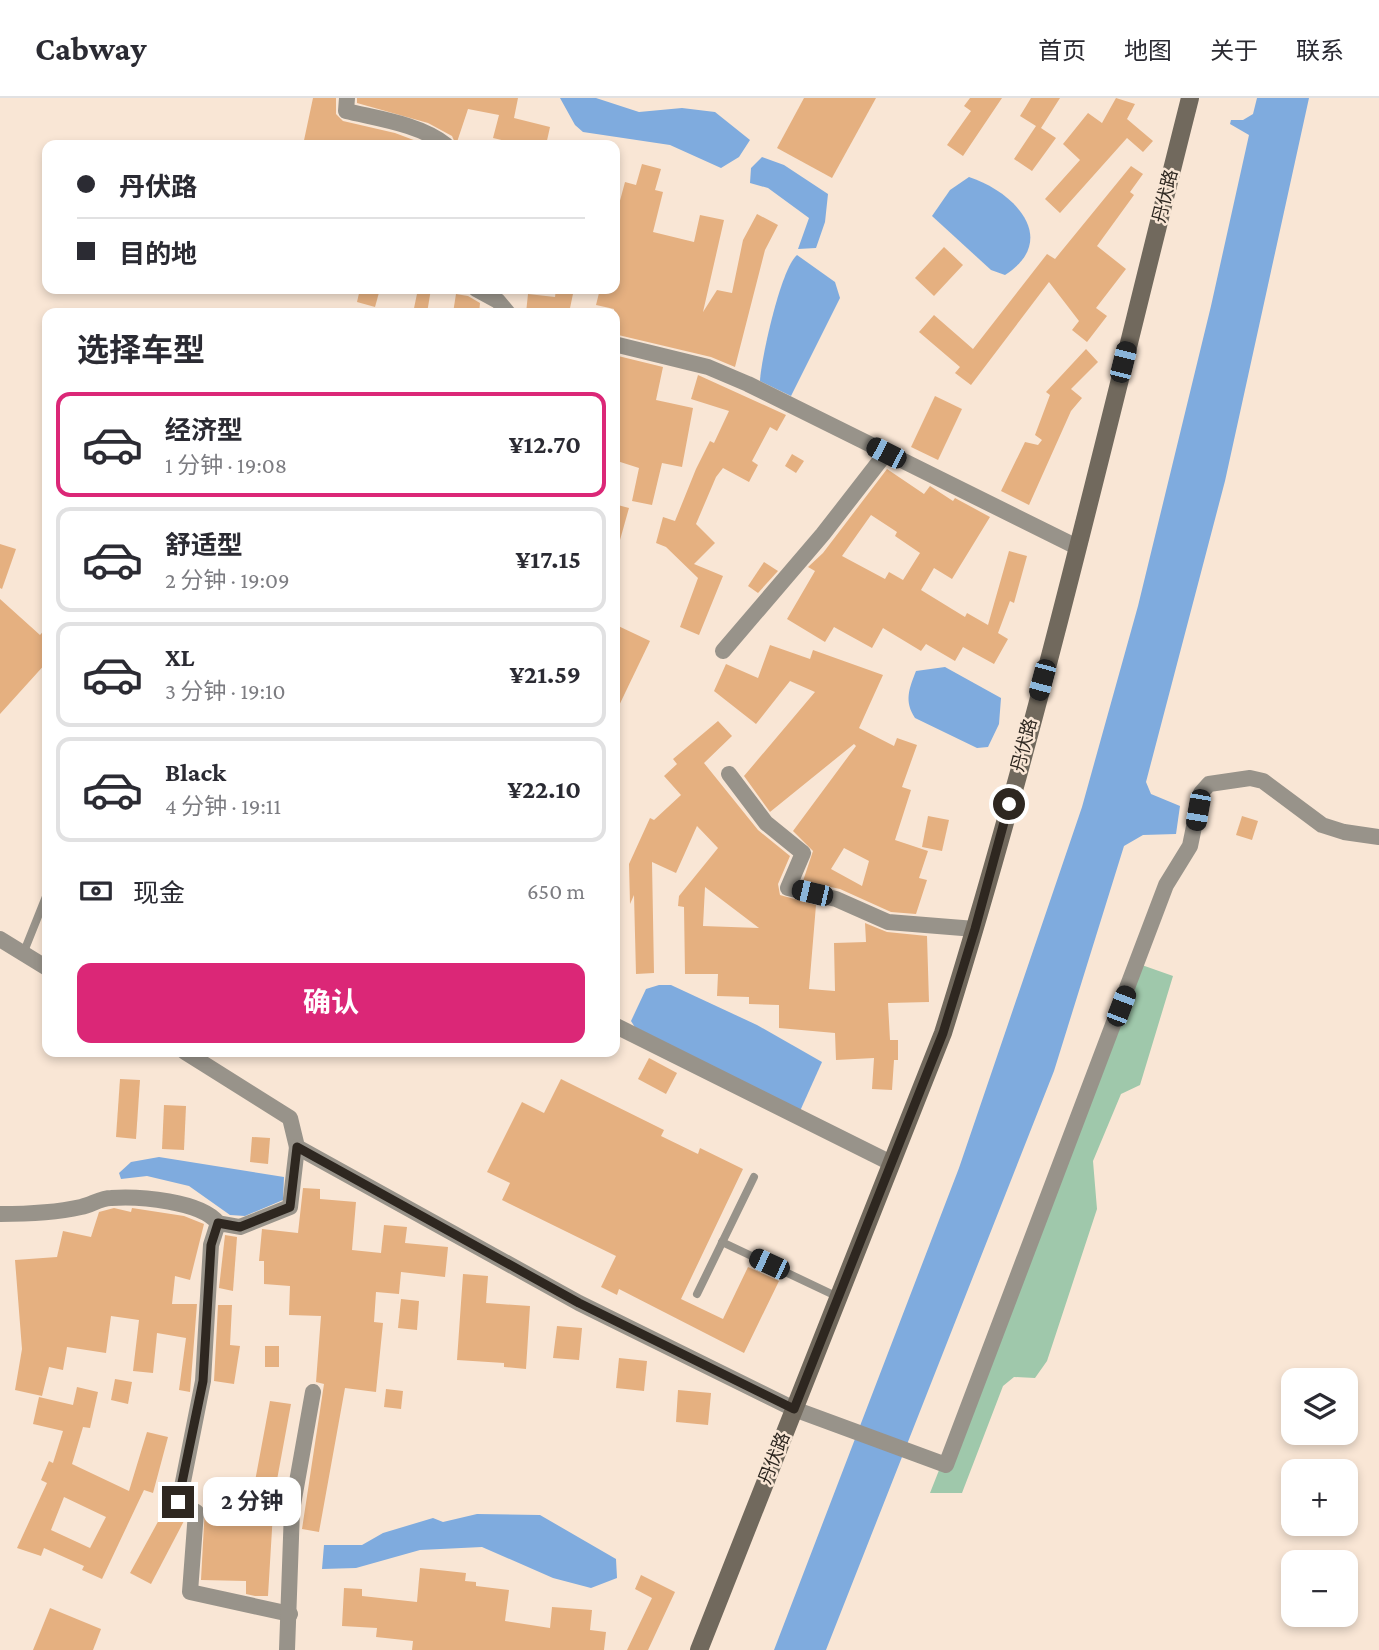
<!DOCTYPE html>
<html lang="zh">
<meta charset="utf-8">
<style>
body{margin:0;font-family:"Crimson Pro","Noto Sans SC",serif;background:#f7f7f7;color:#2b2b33;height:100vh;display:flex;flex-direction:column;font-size:26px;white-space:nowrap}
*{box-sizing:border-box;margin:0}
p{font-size:23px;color:#7c7c81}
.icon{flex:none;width:38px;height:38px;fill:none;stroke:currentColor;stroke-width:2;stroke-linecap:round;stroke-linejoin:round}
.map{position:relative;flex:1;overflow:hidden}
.side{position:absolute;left:42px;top:210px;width:578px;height:749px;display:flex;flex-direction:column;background:#fff;border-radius:14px;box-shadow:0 4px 10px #0003}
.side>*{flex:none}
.banner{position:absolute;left:42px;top:42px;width:578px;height:154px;border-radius:14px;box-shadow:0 4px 10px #0003;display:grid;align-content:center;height:154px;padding:0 35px;background:#fff}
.buttons{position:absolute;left:1281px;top:1270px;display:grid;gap:14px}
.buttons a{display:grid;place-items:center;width:77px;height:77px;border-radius:14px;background:#fff;box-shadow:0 4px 10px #0003;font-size:35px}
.end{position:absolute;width:32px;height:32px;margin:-16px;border:9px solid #2e2720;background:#fff;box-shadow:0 0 0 4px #fff}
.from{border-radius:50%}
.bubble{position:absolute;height:49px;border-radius:14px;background:#fff;box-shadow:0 4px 10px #0003;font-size:23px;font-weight:700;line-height:49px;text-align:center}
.car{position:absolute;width:21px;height:42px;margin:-21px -10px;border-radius:9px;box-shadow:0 0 5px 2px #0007;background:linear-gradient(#222 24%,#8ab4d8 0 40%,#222 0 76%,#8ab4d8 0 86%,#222 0)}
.banner b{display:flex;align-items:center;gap:24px;height:66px;font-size:26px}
.banner b+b{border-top:2px solid #e1e1e2}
.banner i{width:18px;height:18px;background:#2b2b33}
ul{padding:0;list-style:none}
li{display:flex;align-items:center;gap:21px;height:105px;margin:0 14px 10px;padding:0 21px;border:4px solid #e1e1e2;border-radius:14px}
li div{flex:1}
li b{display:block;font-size:26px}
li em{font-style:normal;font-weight:700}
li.selected{border-color:#db2777}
li>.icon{width:63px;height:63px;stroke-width:1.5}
h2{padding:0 35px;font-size:32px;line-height:84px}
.pay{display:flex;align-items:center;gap:18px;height:77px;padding:0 35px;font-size:26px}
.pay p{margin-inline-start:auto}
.cta{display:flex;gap:14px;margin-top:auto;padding:14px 35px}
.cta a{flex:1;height:80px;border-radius:14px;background:#db2777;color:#fff;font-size:28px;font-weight:700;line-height:80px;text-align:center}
header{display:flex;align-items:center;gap:42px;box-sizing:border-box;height:98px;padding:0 35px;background:#fff;border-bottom:2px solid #e1e1e2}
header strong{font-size:33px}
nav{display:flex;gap:38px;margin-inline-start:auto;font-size:24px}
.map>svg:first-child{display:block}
</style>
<header>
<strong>Cabway</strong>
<nav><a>首页</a><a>地图</a><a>关于</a><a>联系</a></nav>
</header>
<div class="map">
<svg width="1379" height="1552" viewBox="0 0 1379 1552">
<rect width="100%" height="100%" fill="#f9e6d5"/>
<polygon fill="#9fc8ab" points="1139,866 1173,878 1140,987 1121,996 1093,1063 1097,1111 1047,1263 1035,1280 1014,1279 1003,1288 962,1395 930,1395"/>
<g fill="#7fabde">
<polygon points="560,0 596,0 639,14 682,10 715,14 750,42 739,59 721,70 670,47 583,34 575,27"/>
<polygon points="1257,0 1309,0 1225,383 1146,684 1151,696 1180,708 1176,736 1143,737 1124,748 1054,973 826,1552 774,1552 959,1070 1082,709 1138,508 1211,208 1249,37 1230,26 1231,22 1243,22 1253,16"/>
<polygon points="762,59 784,67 828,96 825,124 816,150 798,151 809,120 768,90 750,85 751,70"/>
<path d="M969,79C1013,93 1061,141 1005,177L991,172L932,118L950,92Z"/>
<path d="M797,157L835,184L840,200L791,298L760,283C761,261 781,170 797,157Z"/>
<path d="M945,569L1001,600L999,626L988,649L977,650L915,620C904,603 909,591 916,573Z"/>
<polygon points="659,887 671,887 757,927 822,964 800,1013 636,931 631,923 646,891"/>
<polygon points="159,1059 284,1079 283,1102 245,1118 230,1117 189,1088 147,1078 121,1081 119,1075 131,1064"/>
<polygon points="477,1416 540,1417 616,1461 617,1480 591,1490 553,1480 482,1449 420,1452 356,1470 322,1471 324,1447 362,1447 383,1435 433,1420 443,1424"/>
</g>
<g fill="#e5b080" fill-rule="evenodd">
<polygon points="313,0 336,0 336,16 343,23 395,35 427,47 303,47"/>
<polygon points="357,0 518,0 514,20 550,29 546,47 523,47 493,40 499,17 468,11 456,47 452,38 428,25 357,5"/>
<polygon points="804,0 876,0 832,80 777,50"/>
<polygon points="970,0 1002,0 963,58 947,47 971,13 964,8"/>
<polygon points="1031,0 1060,0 1041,30 1056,40 1032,73 1014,61 1036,28 1020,18"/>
<polygon points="1116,0 1135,6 1127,21 1153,43 1143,54 1127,40 1060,115 1045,101 1080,62 1063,46 1088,15 1102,25"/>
<polygon points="642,66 661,71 655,92 663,94 653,134 694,144 700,117 724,122 703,214 717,192 732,195 743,142 757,116 778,127 765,152 735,269 711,259 614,236 614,211 596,207 600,191 614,191 614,134 618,110 625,84 636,87"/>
<polygon points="1131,68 1143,76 1130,94 1134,97 1097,148 1126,171 1096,210 1107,218 1087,244 1072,232 1079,223 1049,184 971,287 955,275 960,269 919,234 934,217 973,251 1047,156 1055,161"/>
<polygon points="944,149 963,167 934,198 915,180"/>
<polygon points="360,191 380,191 375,209 357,204"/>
<polygon points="418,191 431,191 427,215 413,215"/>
<polygon points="556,191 574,191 569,215 526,215 528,196 555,199"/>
<polygon points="456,196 468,198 480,205 479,215 453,215"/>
<polygon points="1086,251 1098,264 1071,291 1082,300 1071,313 1029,407 1001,393 1025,344 1038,347 1042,342 1035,337 1050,297 1046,294"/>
<polygon points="614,257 663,269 656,302 693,310 682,369 662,365 652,407 632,403 639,370 614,362"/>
<polygon points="698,277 786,317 777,333 770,329 752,363 758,367 749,384 723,370 716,379 696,426 715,445 694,466 723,478 699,537 680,529 698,480 666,449 656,445 663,419 675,423 696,371 710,343 714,345 729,313 691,301"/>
<polygon points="935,298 962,311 938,362 911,349"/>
<polygon points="792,356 804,363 796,375 785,368"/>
<path d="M887,371L924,396L930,388L953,403L955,400L990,419L952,481L934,470L921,492L965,519L967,515L988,527L1009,453L1027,458L1014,505L1010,503L998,535L1008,541L994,566L963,549L955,563L926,546L921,553L883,530L872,550L834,529L825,544L787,521L815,473L808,469L823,455ZM871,417L897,434L895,438L920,455L903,482L889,474L885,481L842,458Z"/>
<polygon points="614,406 629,410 618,449 614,449"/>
<polygon points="0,446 16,451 2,491 0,490"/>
<polygon points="764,464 778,473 758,495 748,488"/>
<polygon points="0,501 40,537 47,529 47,564 0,616"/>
<polygon points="614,526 650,543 614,618"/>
<path d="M770,547L810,561L813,552L883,577L859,630L894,648L897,640L917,647L902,689L911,692L895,742L928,753L919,780L927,782L916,816L891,814L840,791L803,783L813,753L793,733L856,648L854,646L770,714L744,678L815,594L790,583L756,626L714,593L726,566L758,580ZM844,750L869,763L862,788L831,771Z"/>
<path d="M718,623L732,638L704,665L758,732L790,758L778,786L780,797L816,807L809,891L835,893L834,845L866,844L865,825L887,834L927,838L929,904L888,905L890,942H898V962H894L892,992L872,991L874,960L836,962L835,935L779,930V907L749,906V899L717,898L718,876H685L684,809L678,808L679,798L718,750L697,728L676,775L652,764L654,875L636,876L634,797L630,806L629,766L650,720L654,722L681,697L664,678L677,666L673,661ZM705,789L759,830L703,828Z"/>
<polygon points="928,718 949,722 942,753 922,749"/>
<polygon points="1242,718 1258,723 1252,742 1236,737"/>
<polygon points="649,960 677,975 666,996 638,981"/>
<polygon points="120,981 140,982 136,1041 116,1039"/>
<polygon points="561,981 664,1032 661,1038 698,1056 700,1050 743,1071 681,1201 723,1221 748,1169 779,1183 744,1255 619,1191 617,1197 601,1189 616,1158 502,1102 510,1085 487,1074 522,1004 544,1015"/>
<polygon points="164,1007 186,1008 184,1052 162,1051"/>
<polygon points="252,1039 270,1040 268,1066 250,1064"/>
<polygon points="303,1090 320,1091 320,1101 356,1104 352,1152 381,1155 384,1127 407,1129 405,1145 448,1149 445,1179 401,1174 399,1196 376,1194 374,1224 383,1225 376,1294 345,1290 319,1434 302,1431 324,1286 316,1284 321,1218 289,1217 290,1188 264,1186 264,1163 259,1163 262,1131 298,1135"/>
<polygon points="132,1110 184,1118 204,1126 190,1182 175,1178 172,1206 197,1206 190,1294 179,1292 186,1240 157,1235 153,1275 133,1273 139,1222 111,1218 106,1255 67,1249 63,1272 49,1269 42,1298 15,1292 22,1251 15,1162 57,1159 63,1133 91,1139 99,1114 114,1110 131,1114"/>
<polygon points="225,1137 237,1139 233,1193 219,1190"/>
<polygon points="463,1176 488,1178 486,1205 530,1208 526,1271 504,1269 504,1265 457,1262"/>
<polygon points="401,1201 419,1203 417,1232 398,1230"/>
<polygon points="218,1207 232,1207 230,1247 240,1248 234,1286 214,1283"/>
<polygon points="557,1228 582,1230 579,1262 553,1260"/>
<rect x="265" y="1248" width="14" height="21"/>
<polygon points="619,1260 647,1263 644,1293 616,1290"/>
<polygon points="115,1281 132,1284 128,1306 111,1302"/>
<path d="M77,1289L98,1294L90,1330L83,1329L72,1366L129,1393L147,1334L168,1339L153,1395L144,1392L102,1481L82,1472L84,1468L44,1450L41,1458L17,1450L47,1385L41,1382L49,1363L53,1365L63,1333L33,1326L39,1299L73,1307ZM64,1399L106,1419L90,1450L51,1432Z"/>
<polygon points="386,1291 403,1293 401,1311 384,1309"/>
<polygon points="678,1292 711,1295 708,1327 676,1324"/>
<polygon points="270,1303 291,1306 274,1398 268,1498 255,1498 246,1496 246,1483 201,1482 205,1408 250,1410"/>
<polygon points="166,1409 185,1421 151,1486 130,1475"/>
<polygon points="420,1470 466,1475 465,1483 476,1484 476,1488 509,1492 505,1523 550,1530 552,1509 592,1512 590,1532 606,1534 604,1552 412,1552 413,1543 376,1539 377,1530 342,1528 344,1490 362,1491 362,1498 417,1504"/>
<polygon points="641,1477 675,1494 648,1552 627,1552 652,1500 635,1491"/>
<polygon points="50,1510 101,1531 93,1552 33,1552"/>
</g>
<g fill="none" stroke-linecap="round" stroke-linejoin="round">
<g stroke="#98938a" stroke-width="8">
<polyline points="23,856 47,796"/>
<polyline points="722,1144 838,1199"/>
<polyline points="697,1196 754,1079"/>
</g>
<g stroke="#98938a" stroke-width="16">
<path d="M347,0L346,13C379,21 419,26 446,47"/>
<polyline points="476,191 498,203 508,215"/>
<polyline points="614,246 708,269 748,286 1077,449"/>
<polyline points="723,553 823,436 886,355"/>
<polyline points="729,676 766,725 803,755 788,790 836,801 888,824 975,831"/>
<polyline points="0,841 47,870"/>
<polyline points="614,927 891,1065"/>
<polyline points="185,954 290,1020 297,1049 579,1205 794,1311 946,1367 1166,787 1190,748 1201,695 1209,686 1250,680 1263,683 1322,727 1344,734 1379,739"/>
<path d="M0,1116C27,1116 54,1115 81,1109C91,1107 101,1100 111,1100C139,1098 201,1103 218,1125"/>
<polyline points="290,1516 190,1494 196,1414 179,1404 203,1283 211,1147 218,1125 240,1129 290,1109 297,1049"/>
<polyline points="287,1552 292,1412 313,1294"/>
</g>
<path stroke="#71695d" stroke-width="18" d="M699,1552L943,935C1039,628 1111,312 1190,0"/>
</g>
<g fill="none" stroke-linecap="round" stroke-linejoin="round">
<polyline stroke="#2e2720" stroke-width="9" points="178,1404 203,1283 211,1147 218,1125 240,1129 290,1109 297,1049 579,1205 794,1311 943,935 975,831 1009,706"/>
</g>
<g text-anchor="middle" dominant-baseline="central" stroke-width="5" stroke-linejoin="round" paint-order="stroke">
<g font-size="18" fill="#2e2720" stroke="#f9e6d5">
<text transform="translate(1165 98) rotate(-76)">丹伏路</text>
<text transform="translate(1024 647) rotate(-75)">丹伏路</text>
<text transform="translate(774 1360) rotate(-68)">丹伏路</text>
</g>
</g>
</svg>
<div class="buttons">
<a><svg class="icon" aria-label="layers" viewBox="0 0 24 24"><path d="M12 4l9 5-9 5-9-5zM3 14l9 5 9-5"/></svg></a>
<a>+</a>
<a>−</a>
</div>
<i class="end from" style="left:1009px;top:706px"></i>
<i class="end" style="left:178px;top:1404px"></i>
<div class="bubble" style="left:203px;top:1379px;width:98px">2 分钟</div>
<i class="car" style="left:1123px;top:264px;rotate:14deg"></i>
<i class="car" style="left:886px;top:355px;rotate:297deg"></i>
<i class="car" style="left:1042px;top:582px;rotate:195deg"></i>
<i class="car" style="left:1198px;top:712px;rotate:190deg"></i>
<i class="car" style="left:812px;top:795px;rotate:283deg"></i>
<i class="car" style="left:1121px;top:908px;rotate:21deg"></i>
<i class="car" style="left:769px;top:1166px;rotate:295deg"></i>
<div class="banner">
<b><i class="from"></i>丹伏路</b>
<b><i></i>目的地</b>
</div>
<section class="side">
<h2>选择车型</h2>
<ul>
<li class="selected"><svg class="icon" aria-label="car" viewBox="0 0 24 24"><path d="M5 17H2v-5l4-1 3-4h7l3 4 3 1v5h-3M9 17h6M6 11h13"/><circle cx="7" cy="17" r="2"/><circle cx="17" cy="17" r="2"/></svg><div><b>经济型</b><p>1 分钟 · 19:08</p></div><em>¥12.70</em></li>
<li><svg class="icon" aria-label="car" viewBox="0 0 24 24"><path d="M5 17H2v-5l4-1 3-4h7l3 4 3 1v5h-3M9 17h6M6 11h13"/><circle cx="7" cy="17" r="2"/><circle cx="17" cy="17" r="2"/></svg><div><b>舒适型</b><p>2 分钟 · 19:09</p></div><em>¥17.15</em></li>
<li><svg class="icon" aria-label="car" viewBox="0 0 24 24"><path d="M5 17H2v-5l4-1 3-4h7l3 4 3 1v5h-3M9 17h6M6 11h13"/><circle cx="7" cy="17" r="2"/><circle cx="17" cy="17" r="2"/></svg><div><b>XL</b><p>3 分钟 · 19:10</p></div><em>¥21.59</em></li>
<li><svg class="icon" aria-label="car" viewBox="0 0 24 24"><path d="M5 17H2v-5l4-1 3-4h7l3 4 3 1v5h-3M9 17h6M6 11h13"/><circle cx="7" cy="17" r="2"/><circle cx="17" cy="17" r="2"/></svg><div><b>Black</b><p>4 分钟 · 19:11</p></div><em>¥22.10</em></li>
</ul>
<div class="pay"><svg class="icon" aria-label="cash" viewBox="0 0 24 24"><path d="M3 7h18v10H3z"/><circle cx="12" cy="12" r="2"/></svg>现金<p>650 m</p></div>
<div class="cta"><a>确认</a></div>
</section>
</div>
